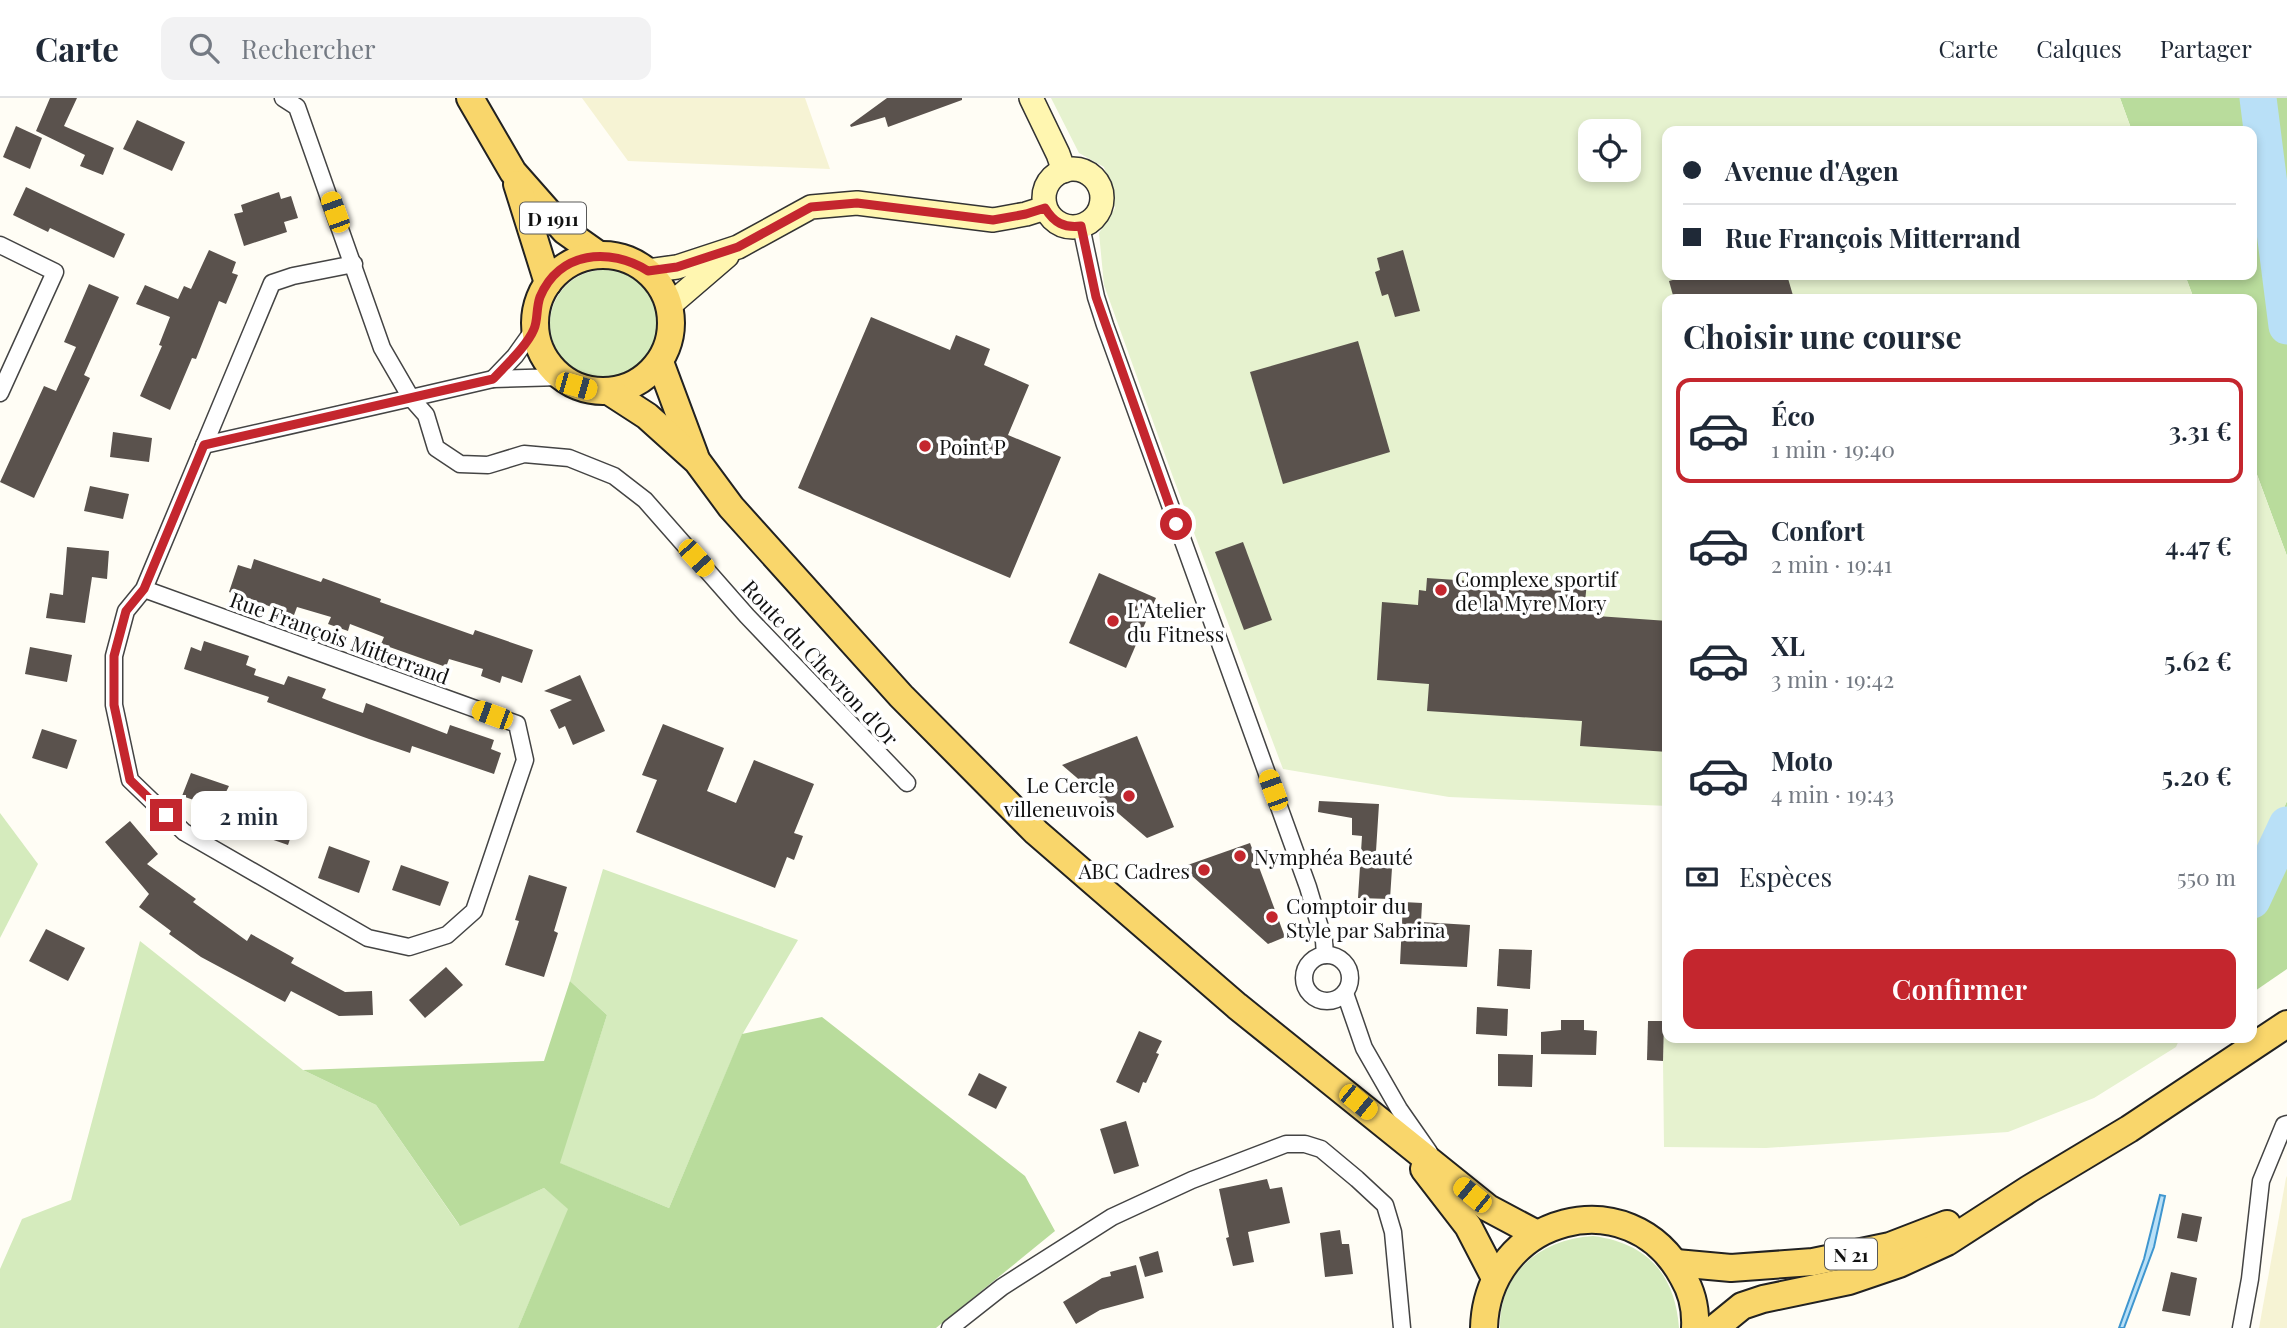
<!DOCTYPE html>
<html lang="fr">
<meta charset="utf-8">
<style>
body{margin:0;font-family:"Playfair Display",serif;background:#f2f2f3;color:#1f2937;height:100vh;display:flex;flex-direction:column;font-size:26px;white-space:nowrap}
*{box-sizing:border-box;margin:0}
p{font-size:23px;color:#747a83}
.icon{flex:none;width:38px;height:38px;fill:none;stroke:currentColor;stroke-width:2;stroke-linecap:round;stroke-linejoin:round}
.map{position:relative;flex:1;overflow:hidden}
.side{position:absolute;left:1662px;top:196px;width:595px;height:749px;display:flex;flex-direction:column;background:#fff;border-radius:14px;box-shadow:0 4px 10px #0003}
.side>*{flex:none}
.top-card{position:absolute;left:1662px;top:28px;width:595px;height:154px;border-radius:14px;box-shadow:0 4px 10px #0003;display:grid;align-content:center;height:154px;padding:0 21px;background:#fff}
.controls{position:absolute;left:1578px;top:21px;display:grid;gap:14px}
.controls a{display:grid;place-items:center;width:63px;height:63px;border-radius:14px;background:#fff;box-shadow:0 4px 10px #0003;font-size:35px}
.end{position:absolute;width:32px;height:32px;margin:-16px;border:9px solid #c4262e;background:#fff;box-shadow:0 0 0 4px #fff}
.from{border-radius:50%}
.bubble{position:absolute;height:49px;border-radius:14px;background:#fff;box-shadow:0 4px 10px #0003;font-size:23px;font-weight:600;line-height:49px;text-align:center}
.car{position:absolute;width:21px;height:42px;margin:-21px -10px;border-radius:9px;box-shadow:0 0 5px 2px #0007;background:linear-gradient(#f5c518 24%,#345 0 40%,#f5c518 0 76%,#345 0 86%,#f5c518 0)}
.top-card b{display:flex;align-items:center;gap:24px;height:66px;font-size:26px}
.top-card b+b{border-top:2px solid #e0e1e3}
.top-card i{width:18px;height:18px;background:#1f2937}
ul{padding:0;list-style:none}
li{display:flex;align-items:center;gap:21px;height:105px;margin:0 14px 10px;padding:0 7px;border:4px solid transparent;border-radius:14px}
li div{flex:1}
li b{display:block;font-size:26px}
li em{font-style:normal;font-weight:600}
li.current{border-color:#c4262e}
li>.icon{width:63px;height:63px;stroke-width:1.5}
h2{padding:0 21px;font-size:32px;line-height:84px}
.pay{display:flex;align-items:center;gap:18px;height:77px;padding:0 21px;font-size:26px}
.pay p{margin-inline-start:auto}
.action{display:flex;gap:14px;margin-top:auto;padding:14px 21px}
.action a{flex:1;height:80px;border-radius:14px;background:#c4262e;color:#fff;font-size:28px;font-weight:600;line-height:80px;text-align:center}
header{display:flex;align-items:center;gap:42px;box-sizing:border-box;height:98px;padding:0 35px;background:#fff;border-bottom:2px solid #e0e1e3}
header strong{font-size:33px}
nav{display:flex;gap:38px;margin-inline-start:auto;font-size:24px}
.search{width:490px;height:63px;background:#f2f2f3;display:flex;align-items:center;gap:18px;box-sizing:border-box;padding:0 24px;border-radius:14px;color:#747a83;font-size:26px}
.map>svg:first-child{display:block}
</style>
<header>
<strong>Carte</strong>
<div class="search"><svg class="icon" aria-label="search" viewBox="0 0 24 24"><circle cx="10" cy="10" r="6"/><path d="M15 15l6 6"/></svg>Rechercher</div>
<nav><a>Carte</a><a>Calques</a><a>Partager</a></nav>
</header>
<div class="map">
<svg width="2287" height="1230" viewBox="0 0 2287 1230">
<rect width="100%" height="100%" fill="#fffdf5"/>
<g fill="#f6f3d4">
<polygon points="582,0 805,0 830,71 628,63"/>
<polygon points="2287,1078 2287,1230 2259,1230 2286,1080"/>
</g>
<g fill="#d5ebbd">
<circle cx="604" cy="226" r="54"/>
<polygon points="0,715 38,766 0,840"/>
<polygon points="603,771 798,842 742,937 669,1110 559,1065 607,917 570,883"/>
<polygon points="140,843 303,972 376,1007 459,1127 544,1090 569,1111 518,1230 0,1230 0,1171 22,1121 71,1102"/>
<path d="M1593,1138C1647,1145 1675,1176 1679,1230H1500C1499,1174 1541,1141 1593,1138Z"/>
</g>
<g fill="#b9dc9c">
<polygon points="2120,0 2287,0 2287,458 2252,363 2252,201 2194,201 2185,177 2252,177 2252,33 2132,33"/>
<polygon points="2287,703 2287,871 2252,895 2252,783"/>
<polygon points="570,883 607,917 560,1065 669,1110 742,936 822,919 1025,1078 1055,1133 936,1230 518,1230 568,1111 544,1090 460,1128 376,1007 303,972 544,963"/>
</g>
<g fill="#e6f2cf" fill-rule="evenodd">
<path d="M1051,0H2120L2132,33H1668V177H2185L2194,201H1668V940H2180L2176,949L2094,1000L2008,1034L1766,1050L1664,1049L1663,963L1668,708L1449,699L1283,671L1173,379L1104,187L1099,135L1115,110L1104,69L1079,55ZM1591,33H1629V72H1591Z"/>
<polygon points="2252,363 2287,458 2287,703 2252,783"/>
</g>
<polygon fill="#b9e0f7" stroke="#3f96cf" stroke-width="2" points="2160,1097 2165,1098 2154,1149 2124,1230 2119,1230 2144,1161"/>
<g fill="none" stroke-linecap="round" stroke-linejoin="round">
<g stroke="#b9e0f7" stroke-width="37">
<polyline points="2258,0 2287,228"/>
<polyline points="2252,802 2287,727"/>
</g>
</g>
<g fill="#5a524d">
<polygon points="50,0 77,0 64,28 114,50 103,77 80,68 85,57 36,33"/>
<polygon points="887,0 962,0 962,2 888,29 885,19 851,29 850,27"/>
<polygon points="137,22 185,44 172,73 123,51"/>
<polygon points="16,28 42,40 30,71 3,59"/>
<polygon points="26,89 125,136 114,160 50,130 48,134 13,117"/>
<polygon points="279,94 281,101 291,98 298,120 284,124 287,134 244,148 234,116 243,114 241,107"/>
<polygon points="209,152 236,164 232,175 238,177 226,206 219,203 196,261 192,260 170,312 140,298 162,248 159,247 170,219 136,206 145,187 178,201 184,188 191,191"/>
<polygon points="1403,152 1420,213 1395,219 1388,196 1382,198 1375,174 1380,172 1377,160"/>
<polygon points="1691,177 1787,177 1794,201 1674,201 1669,183"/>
<polygon points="89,186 119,199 84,277 90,280 34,400 0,384 44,288 56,293 76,249 64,244"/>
<polygon points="871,219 950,252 956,237 978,246 990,251 984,267 1029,287 1008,337 1061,359 1010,480 798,390"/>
<polygon points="1358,243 1390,354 1283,386 1250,274"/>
<polygon points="113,334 152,340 149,364 110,359"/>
<polygon points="90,388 129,396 123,421 84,413"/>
<polygon points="1243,444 1272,522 1244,532 1215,454"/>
<polygon points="67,449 109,453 107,481 92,479 85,525 46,520 50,495 63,497"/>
<polygon points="254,461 321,484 323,480 381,501 380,504 473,537 475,532 533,552 522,585 502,578 500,585 481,578 483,571 449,561 446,569 381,546 384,539 350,526 348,533 328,526 331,519 297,509 294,517 229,494 238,467 251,471"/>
<polygon points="1099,475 1156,500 1126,570 1069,545"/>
<polygon points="1427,480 1557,489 1558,482 1587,484 1585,504 1598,505 1597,518 1668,523 1668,654 1580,648 1582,623 1427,613 1429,586 1377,582 1382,504 1418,507 1419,492 1426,493"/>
<polygon points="204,543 249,558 246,567 256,571 254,577 284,587 288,578 326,591 322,600 332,604 363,615 366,605 447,636 450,627 494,642 491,651 501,655 494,676 412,648 410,655 369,641 267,604 269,599 184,571 191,549 201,553"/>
<polygon points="30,549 72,557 67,584 25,576"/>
<polygon points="580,577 605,633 573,647 565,628 559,631 550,612 572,602 544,593"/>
<polygon points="663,626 724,650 707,693 736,705 754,662 814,686 794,735 803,738 794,762 787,759 775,790 636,734 657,682 642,677"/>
<polygon points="42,631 77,642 67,671 32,660"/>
<polygon points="1137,638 1174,729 1147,740 1062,667"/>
<polygon points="191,675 229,688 226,694 297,720 288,747 245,732 249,721 182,698"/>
<polygon points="1319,703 1379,706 1375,769 1392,770 1390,801 1358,800 1362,738 1352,737 1352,720 1318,714"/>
<polygon points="130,723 158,756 147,766 196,801 193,804 247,843 251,836 294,860 291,865 345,894 372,893 373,917 339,918 291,893 285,904 201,859 169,836 171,833 139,809 149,796 105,744"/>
<polygon points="1250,745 1285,839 1268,846 1182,769"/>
<polygon points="329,748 370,763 359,795 318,780"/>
<polygon points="401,767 449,784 440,808 392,792"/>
<polygon points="529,777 567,789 554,833 558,835 544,879 505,867 519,823 515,822"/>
<polygon points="1403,804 1422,805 1421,824 1470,827 1467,869 1400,866"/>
<polygon points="46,831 85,850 68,883 29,863"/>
<polygon points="1499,851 1532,852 1530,891 1497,888"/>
<polygon points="446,869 463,887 425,920 409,902"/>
<polygon points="1477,909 1508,911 1507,938 1476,936"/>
<polygon points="1561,922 1584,922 1584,932 1597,933 1596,957 1541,956 1541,934 1561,932"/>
<polygon points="1648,923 1664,923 1663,963 1647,962"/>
<polygon points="1139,933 1162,943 1156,955 1159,956 1146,985 1143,984 1139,995 1116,984"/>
<polygon points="1498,956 1533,957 1532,989 1498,988"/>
<polygon points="979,975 1007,989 996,1011 968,997"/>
<polygon points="1126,1023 1139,1068 1114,1076 1100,1031"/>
<polygon points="1267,1081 1270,1091 1282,1089 1290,1125 1248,1134 1254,1164 1233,1168 1226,1140 1229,1139 1219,1091"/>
<polygon points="2182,1115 2202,1119 2197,1144 2177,1140"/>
<polygon points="1340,1132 1342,1146 1349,1146 1353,1176 1325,1179 1320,1135"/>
<polygon points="1158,1153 1163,1174 1145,1179 1139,1159"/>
<polygon points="1136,1167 1144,1200 1100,1212 1076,1226 1063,1204 1102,1180 1111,1178 1110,1174"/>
<polygon points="2171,1174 2197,1180 2190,1218 2162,1213"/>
</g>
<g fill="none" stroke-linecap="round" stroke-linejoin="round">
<g stroke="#444" stroke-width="19">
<g id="minor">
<polyline points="283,0 297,9 382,250 411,300 493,281 561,279"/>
<polyline points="1081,128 1096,199 1105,227 1308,789 1324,843 1325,857"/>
<polyline points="0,147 55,174 0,295"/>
<polyline points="493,281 515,258 535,230"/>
<polyline points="204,347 411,300 426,317 436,350 460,366 488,367 524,356 569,360 614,378 645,402 747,518 907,685"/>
<polyline points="144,491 517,626 525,662 474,813 447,837 409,849 368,840 184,734 130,682 114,607 114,558 126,513 144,491 272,185 293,178 354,166"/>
<circle cx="1327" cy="880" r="23"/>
<polyline points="1345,895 1364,950 1399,1011 1429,1054"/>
<polyline points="950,1230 1002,1189 1112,1119 1192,1082 1286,1046 1305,1046 1321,1051 1357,1081 1385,1107 1393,1134 1402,1230"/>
<polyline points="2241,1230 2250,1181 2261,1083 2284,1027 2287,1026"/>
</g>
</g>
<g stroke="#333" stroke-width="26">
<g id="secondary">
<polyline points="1031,0 1058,56 1064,73"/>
<circle cx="1073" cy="100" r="29"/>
<polyline points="648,173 677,169 738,149 811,109 857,105 993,122 1026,116 1045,110"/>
<polyline points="670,207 727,158"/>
</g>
</g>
<g stroke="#222" stroke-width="30">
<g id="primary">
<polyline points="470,0 513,74 565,133 599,157"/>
<polyline points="517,86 548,185"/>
<circle cx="603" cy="225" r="68"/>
<polyline points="660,264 695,358"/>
<polyline points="610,294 647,318 697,363 731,409 901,598 1036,734 1237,908 1488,1110 1537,1136"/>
<polyline points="1424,1071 1468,1128 1495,1180"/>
<polyline points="1676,1165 1731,1170 1813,1164 1890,1148 1947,1126"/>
<path d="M1484,1230C1487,1118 1630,1080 1683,1179C1692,1194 1696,1212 1695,1230"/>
<polyline points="1715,1230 1742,1208 1763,1201 1849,1183 1899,1166 1947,1144 2029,1091 2129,1031 2287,926"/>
</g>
</g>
<use href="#minor" stroke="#fff" stroke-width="16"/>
<use href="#secondary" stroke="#fff6b0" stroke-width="23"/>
<use href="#primary" stroke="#f9d66b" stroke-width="26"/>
</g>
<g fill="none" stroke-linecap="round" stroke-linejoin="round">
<path stroke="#c4262e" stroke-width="9" d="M166,717L130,682L114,607V558L126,513L144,491L204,347L493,281C506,267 527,248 534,231C538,222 536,210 540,199C559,153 610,149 648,173L677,169L738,149L811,109L857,105L993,122L1026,116L1045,110C1054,125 1064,130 1081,128L1096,199L1176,426"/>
</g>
<g fill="#c4262e" stroke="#fff" stroke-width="2.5">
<circle cx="925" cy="348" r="7"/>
<circle cx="1441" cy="492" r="7"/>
<circle cx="1113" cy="523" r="7"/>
<circle cx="1129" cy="698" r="7"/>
<circle cx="1240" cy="758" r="7"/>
<circle cx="1204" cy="772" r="7"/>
<circle cx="1272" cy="819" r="7"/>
</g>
<g text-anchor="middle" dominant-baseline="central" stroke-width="7" stroke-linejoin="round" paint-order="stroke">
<g fill="#fff" stroke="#585858" stroke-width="2">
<rect x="520" y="104.5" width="66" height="31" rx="5"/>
<rect x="1825" y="1140.5" width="52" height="31" rx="5"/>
</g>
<g font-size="19" font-weight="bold" fill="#111">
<text x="553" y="120">D 1911</text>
<text x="1851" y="1156">N 21</text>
</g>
<g font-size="21" fill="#111" stroke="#fff" text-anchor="start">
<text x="939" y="348">Point P</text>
<text x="1455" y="480">Complexe sportif<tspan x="1455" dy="24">de la Myre Mory</tspan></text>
<text x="1127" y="511">L'Atelier<tspan x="1127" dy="24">du Fitness</tspan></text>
<text x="1115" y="686" text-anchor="end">Le Cercle<tspan x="1115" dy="24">villeneuvois</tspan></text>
<text x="1254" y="758">Nymphéa Beauté</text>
<text x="1190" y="772" text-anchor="end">ABC Cadres</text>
<text x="1286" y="807">Comptoir du<tspan x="1286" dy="24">Style par Sabrina</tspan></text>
</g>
<g font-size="21" fill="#111" stroke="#fff">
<text transform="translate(340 539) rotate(20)">Rue François Mitterrand</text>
<text transform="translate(821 564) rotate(47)">Route du Chevron d'Or</text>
</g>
</g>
</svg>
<div class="controls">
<a><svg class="icon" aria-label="locate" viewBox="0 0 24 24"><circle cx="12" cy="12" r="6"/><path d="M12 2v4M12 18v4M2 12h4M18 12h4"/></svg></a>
</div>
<i class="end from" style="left:1176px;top:426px"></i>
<i class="end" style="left:166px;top:717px"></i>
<div class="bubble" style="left:191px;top:693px;width:116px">2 min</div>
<i class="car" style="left:335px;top:114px;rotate:340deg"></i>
<i class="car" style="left:576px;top:288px;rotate:106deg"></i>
<i class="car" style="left:696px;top:460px;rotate:138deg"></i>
<i class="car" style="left:492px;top:617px;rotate:290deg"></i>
<i class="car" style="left:1273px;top:692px;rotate:340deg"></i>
<i class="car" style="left:1358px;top:1004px;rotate:129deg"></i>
<i class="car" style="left:1472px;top:1097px;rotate:309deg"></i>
<div class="top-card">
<b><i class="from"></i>Avenue d'Agen</b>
<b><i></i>Rue François Mitterrand</b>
</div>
<section class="side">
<h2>Choisir une course</h2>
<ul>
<li class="current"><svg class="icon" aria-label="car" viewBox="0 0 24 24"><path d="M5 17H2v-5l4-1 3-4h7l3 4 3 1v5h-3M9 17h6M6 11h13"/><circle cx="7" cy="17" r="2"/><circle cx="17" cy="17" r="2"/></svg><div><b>Éco</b><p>1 min · 19:40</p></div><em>3.31 €</em></li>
<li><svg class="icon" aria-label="car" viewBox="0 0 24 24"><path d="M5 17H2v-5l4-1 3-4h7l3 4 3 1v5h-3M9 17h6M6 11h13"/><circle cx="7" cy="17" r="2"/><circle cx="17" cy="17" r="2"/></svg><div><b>Confort</b><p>2 min · 19:41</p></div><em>4.47 €</em></li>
<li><svg class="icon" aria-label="car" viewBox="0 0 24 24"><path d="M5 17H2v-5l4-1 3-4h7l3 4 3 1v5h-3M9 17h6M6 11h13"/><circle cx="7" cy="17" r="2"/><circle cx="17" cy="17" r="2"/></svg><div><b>XL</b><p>3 min · 19:42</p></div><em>5.62 €</em></li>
<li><svg class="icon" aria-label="car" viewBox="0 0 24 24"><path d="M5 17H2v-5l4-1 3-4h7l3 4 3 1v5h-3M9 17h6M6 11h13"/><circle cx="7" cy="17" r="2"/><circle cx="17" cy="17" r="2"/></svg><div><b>Moto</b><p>4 min · 19:43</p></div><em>5.20 €</em></li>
</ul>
<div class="pay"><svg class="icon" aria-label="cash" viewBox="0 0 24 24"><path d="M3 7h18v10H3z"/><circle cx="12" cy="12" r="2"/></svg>Espèces<p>550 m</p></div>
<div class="action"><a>Confirmer</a></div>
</section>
</div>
